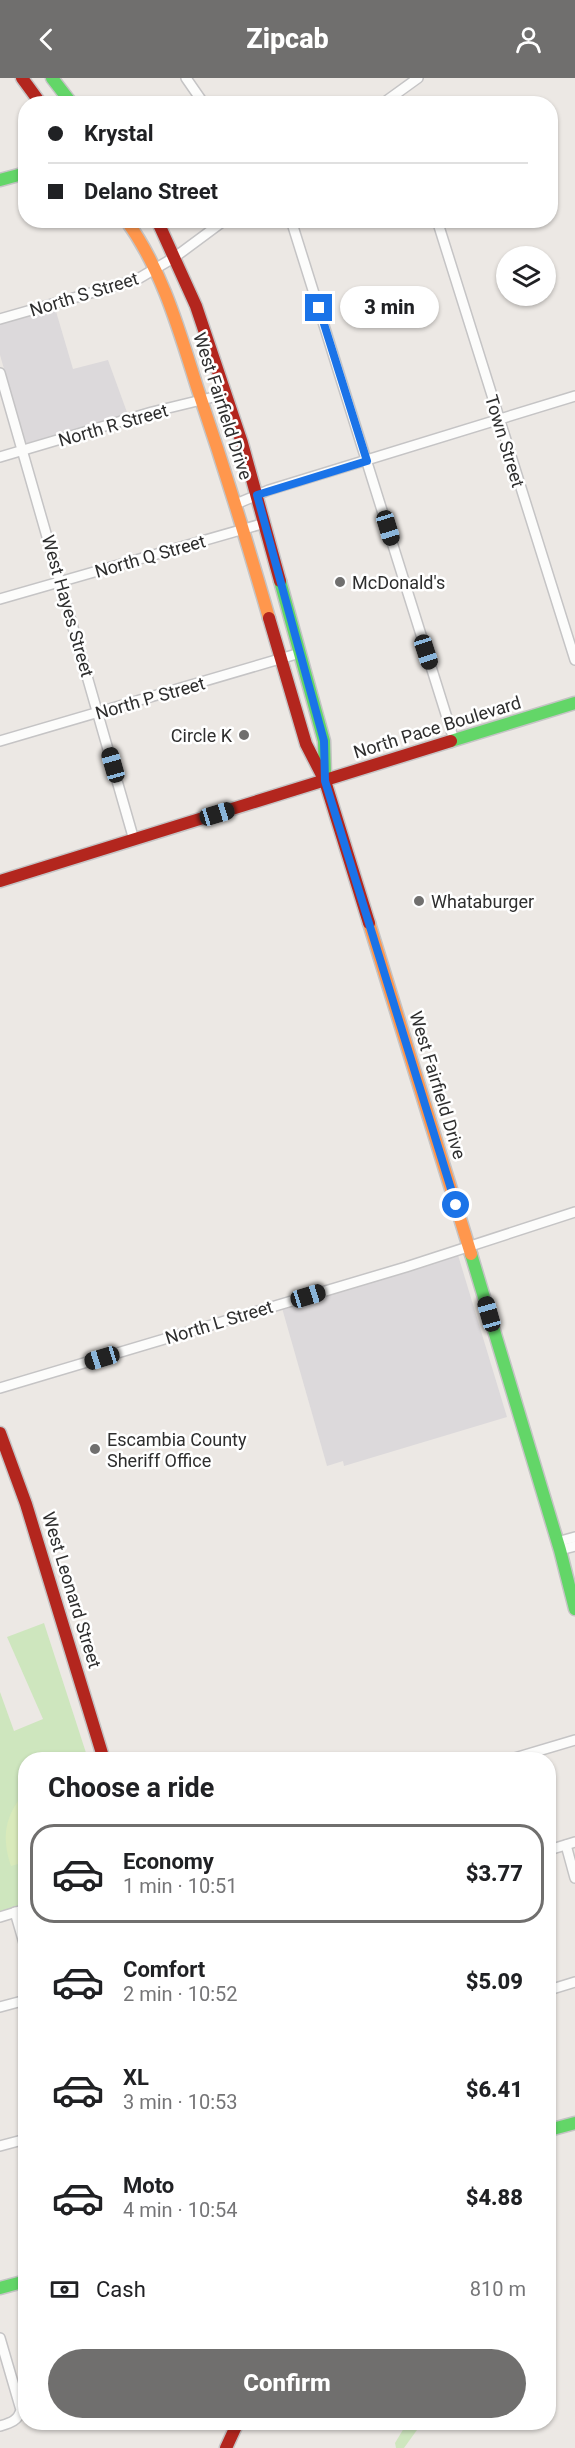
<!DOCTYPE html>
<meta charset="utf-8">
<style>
body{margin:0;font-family:Roboto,sans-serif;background:#f2f2f2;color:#202124;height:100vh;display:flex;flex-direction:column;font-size:22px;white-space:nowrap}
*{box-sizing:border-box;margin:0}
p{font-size:20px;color:#757577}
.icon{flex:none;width:33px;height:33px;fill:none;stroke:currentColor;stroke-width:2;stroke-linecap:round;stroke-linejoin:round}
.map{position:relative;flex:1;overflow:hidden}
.panel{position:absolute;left:18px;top:1674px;width:538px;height:678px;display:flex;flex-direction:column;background:#fff;border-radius:24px;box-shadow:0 2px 4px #0004}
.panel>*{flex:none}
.hud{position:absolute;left:18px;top:18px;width:540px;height:132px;border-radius:24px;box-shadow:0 2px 4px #0004;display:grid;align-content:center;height:132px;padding:0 30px;background:#fff}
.buttons{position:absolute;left:496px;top:168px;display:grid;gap:12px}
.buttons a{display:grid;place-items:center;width:60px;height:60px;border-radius:50%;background:#fff;box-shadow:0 2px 4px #0004;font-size:30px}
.end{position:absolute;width:27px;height:27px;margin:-14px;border:8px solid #1a73e8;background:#fff;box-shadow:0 0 0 3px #fff}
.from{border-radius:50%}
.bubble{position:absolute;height:42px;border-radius:21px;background:#fff;box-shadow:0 2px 4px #0004;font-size:20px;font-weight:800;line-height:42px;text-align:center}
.car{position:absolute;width:18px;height:36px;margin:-18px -9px;border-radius:8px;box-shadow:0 0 4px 2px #0007;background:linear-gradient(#222 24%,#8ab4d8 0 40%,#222 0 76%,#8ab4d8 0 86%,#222 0)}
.hud b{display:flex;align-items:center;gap:21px;height:57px;font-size:22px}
.hud b+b{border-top:2px solid #e0e0e0}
.hud i{width:15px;height:15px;background:#202124}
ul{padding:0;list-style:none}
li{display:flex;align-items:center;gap:18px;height:99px;margin:0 12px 9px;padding:0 18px;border:3px solid transparent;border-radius:24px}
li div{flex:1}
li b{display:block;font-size:22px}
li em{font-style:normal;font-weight:800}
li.selected{border-color:#706f6e}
li>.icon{width:54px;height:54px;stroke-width:1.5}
h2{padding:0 30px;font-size:27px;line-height:72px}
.pay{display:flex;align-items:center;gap:15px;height:66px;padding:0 30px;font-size:22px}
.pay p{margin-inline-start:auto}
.action{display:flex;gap:12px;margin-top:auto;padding:12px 30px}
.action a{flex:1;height:69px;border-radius:36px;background:#706f6e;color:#fff;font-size:24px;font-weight:800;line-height:69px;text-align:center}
header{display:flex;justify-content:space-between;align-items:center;height:78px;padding:0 30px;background:#706f6e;color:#fff;font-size:27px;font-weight:800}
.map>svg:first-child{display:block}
</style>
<header><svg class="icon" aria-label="back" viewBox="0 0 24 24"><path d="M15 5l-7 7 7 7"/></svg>Zipcab<svg class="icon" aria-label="person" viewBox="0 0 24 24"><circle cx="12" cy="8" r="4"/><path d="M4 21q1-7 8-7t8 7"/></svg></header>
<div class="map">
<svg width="575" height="2370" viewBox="0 0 575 2370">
<rect width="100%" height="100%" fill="#ece8e4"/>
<g fill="#dcd9db">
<polygon points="55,230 73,291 108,282 128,337 26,367 0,277 0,245"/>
<polygon points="458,1177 507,1339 344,1388 343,1383 327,1388 282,1230"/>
</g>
<g fill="#cee6be">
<polygon points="44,1545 88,1681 26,1682 25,1826 0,1834 0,1614 14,1653 43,1641 7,1559"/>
<polygon points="407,2345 422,2345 404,2370 396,2370 395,2365"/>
</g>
<path fill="#d9eabb" d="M25,1714V1784L11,1788C1,1759 5,1737 25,1714Z"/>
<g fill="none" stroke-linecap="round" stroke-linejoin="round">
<g stroke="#c5c4c5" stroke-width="12">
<g id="street">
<polyline points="186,0 204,26"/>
<polyline points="382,26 418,0"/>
<polyline points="291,142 454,662"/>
<polyline points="437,142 575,582"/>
<polyline points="0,241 136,202 175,179 225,142"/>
<polyline points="0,295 134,762"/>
<polyline points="0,379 152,334 226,316"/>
<polyline points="236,426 269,412 575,318"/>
<polyline points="0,521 265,445"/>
<polyline points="0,663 300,575"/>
<polyline points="0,1310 406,1189 575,1134"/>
<polyline points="557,1464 575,1459"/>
<polyline points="560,1472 575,1468"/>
<polyline points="508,1682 575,1662"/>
<polyline points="566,1767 575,1800"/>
<polyline points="549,1772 575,1764"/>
<polyline points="15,1834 26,1872"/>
<polyline points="0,1839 26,1831"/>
<polyline points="549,1912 575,1904"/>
<polyline points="0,1929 26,1922"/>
<polyline points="0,2068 26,2061"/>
<path d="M0,2260L21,2332C18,2343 10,2345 0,2348"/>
</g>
</g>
<g stroke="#c5c4c5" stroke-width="15">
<g id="fast">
<polyline points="52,0 72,26"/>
<polyline points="0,102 26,95"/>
<polyline points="280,503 324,663 325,698"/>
<polyline points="451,663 575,625"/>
<polyline points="471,1176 560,1472 575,1531"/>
<polyline points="549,2052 575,2045"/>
<polyline points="0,2210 26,2203"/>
</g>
</g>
<g stroke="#c5c4c5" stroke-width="15">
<g id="slow">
<path d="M126,142C162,191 179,252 197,309C223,386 247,463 269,540"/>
<polyline points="369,845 471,1176"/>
</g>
</g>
<g stroke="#c5c4c5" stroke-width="15">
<g id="jam">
<polyline points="22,0 41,26"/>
<polyline points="157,142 196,228 242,365 280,503"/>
<polyline points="269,540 306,666 325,703 369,845"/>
<polyline points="0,803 451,663"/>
<polyline points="0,1355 26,1426 104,1682"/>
<polyline points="226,2370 238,2344"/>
</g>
</g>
<use href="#street" stroke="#fcfcfb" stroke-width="9"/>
<use href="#fast" stroke="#63d668" stroke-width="12"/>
<use href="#slow" stroke="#ff974d" stroke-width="12"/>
<use href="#jam" stroke="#b3261e" stroke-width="12"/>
</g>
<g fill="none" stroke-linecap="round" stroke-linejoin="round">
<polyline stroke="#1a73e8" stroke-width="8" points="319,230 367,383 257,417 324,663 325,703 456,1127"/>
</g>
<g fill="#706f6e" stroke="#fff" stroke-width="2">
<circle cx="340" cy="504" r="6"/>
<circle cx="244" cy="657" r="6"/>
<circle cx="419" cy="823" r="6"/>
<circle cx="95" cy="1371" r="6"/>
</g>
<g text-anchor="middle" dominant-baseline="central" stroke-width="5" stroke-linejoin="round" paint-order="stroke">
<g font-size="18" fill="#2e2e2e" stroke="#fff">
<text transform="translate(84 216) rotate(-17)">North S Street</text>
<text transform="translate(223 328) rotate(72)">West Fairfield Drive</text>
<text transform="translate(113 347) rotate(-16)">North R Street</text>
<text transform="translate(505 363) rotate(73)">Town Street</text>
<text transform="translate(150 478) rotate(-16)">North Q Street</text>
<text transform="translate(68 528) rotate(74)">West Hayes Street</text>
<text transform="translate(150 620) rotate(-16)">North P Street</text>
<text transform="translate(437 649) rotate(-17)">North Pace Boulevard</text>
<text transform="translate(438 1007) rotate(73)">West Fairfield Drive</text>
<text transform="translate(219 1244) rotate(-17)">North L Street</text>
<text transform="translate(72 1512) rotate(73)">West Leonard Street</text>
</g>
<g font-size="18" fill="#2e2e2e" stroke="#fff" text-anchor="start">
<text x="352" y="504">McDonald's</text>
<text x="232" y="657" text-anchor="end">Circle K</text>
<text x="431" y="823">Whataburger</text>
<text x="107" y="1361">Escambia County<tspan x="107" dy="21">Sheriff Office</tspan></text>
</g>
</g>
</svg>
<div class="buttons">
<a><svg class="icon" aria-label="layers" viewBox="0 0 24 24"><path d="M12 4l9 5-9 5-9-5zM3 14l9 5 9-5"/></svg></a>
</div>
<i class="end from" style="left:456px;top:1127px"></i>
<i class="end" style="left:319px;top:230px"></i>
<div class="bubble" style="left:340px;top:208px;width:99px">3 min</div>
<i class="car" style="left:388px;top:450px;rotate:163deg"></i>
<i class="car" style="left:426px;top:574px;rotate:162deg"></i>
<i class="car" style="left:113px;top:687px;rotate:344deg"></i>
<i class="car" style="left:217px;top:736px;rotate:73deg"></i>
<i class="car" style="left:308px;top:1218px;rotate:73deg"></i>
<i class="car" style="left:489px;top:1236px;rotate:344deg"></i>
<i class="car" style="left:102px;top:1280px;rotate:253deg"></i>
<div class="hud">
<b><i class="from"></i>Krystal</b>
<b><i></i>Delano Street</b>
</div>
<section class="panel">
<h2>Choose a ride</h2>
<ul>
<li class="selected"><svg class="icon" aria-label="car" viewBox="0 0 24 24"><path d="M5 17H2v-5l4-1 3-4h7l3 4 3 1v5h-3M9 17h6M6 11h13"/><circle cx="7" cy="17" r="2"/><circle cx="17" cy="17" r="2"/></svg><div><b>Economy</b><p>1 min · 10:51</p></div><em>$3.77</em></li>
<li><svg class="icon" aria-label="car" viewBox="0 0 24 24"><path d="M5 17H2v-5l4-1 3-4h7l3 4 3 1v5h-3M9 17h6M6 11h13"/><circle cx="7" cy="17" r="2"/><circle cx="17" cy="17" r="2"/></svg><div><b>Comfort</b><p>2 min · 10:52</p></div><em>$5.09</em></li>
<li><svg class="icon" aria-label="car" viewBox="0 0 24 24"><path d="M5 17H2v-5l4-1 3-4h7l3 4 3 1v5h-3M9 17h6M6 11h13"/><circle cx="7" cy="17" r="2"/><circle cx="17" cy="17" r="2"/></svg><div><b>XL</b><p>3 min · 10:53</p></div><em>$6.41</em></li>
<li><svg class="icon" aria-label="car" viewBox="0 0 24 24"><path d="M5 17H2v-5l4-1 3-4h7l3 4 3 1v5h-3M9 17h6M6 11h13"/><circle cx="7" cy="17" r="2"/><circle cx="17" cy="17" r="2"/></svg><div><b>Moto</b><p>4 min · 10:54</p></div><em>$4.88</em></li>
</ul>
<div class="pay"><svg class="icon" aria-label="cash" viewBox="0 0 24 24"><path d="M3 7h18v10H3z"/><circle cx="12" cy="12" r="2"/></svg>Cash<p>810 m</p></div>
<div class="action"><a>Confirm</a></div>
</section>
</div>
